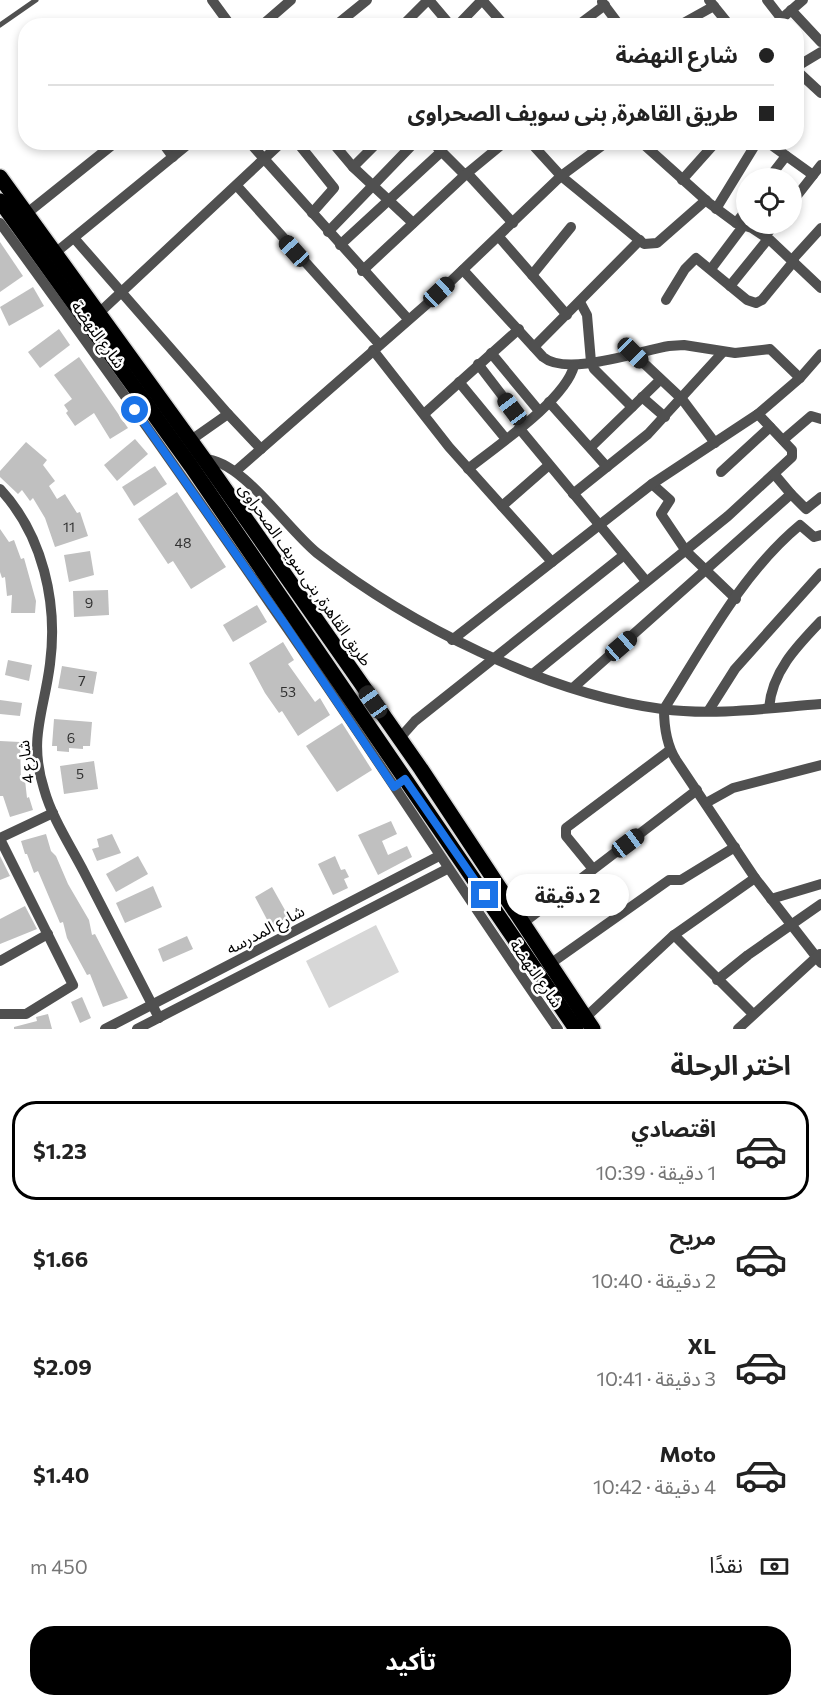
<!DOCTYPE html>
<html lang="ar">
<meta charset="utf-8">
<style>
body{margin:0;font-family:Commissioner,"Noto Sans Arabic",sans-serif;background:#f2f2f2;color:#222;direction:rtl;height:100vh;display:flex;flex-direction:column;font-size:22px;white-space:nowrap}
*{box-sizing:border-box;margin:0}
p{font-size:20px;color:#767676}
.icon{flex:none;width:33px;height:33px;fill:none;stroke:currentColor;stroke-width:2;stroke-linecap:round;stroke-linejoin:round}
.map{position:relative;height:1029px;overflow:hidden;direction:ltr}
.sheet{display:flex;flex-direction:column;background:#fff;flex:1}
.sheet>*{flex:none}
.hud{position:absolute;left:18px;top:18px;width:786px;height:132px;border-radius:24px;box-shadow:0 3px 9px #0003;direction:rtl;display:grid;align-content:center;height:132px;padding:0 30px;background:#fff}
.fabs{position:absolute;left:736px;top:168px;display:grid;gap:12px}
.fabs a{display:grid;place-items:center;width:66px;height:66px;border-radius:50%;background:#fff;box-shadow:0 3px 9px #0003;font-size:30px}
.end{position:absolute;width:27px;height:27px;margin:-14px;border:8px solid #1a73e8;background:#fff;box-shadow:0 0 0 3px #fff}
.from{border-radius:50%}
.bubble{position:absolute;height:42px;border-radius:21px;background:#fff;box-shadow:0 3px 9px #0003;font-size:20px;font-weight:700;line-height:42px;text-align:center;direction:rtl}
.car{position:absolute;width:18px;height:36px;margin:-18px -9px;border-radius:8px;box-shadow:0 0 4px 2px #0007;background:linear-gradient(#222 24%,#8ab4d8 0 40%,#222 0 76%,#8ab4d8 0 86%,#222 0)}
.hud b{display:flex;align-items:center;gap:21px;height:57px;font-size:22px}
.hud b+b{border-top:2px solid #e0e0e0}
.hud i{width:15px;height:15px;background:#222}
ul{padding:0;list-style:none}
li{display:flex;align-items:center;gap:18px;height:99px;margin:0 12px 9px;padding:0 18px;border:3px solid transparent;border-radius:24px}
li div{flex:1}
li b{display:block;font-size:22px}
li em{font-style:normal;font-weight:700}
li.selected{border-color:#000}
li>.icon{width:54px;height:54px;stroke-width:1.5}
h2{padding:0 30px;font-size:27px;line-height:72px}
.pay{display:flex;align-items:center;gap:15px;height:66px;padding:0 30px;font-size:22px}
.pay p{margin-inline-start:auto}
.button{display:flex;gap:12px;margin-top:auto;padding:12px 30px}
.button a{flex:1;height:69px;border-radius:24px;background:#000;color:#fff;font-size:24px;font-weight:700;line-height:69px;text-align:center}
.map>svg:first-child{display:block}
</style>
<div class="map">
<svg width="821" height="1029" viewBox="0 0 821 1029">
<rect width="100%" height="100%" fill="#fff"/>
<polygon fill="#d7d7d7" points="376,925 399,972 329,1008 306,961"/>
<g fill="#c0c0c0">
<polygon points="0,242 23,276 0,292"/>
<polygon points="33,287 44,306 9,326 0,307"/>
<polygon points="59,329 70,345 40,368 28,352"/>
<polygon points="79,357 128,428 110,439 94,413 75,426 66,413 68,411 64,405 72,399 54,375"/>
<polygon points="135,439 148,454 117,481 104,465"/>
<polygon points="26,442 47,460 43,465 55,481 49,486 57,499 65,494 77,513 80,512 88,536 55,547 45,518 33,498 30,501 22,490 18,494 0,477 0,471"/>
<polygon points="155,466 167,484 134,506 122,487"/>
<polygon points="177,492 226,567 191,589 173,561 168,564 138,519"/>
<polygon points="0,529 9,542 14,540 21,559 24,558 36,601 35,613 11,613 12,595 7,596 5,577 2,578 0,572"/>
<polygon points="90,551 94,575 69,582 64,555"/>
<polygon points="108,590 109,615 74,617 73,591"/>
<polygon points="257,605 267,622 233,642 223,625"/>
<polygon points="283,642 294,660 288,664 315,702 320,698 330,715 298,736 282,711 279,713 265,693 249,663"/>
<polygon points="8,660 32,665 29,681 5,675"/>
<polygon points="62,666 97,672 93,694 58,688"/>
<polygon points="0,700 22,703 20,716 0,714"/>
<polygon points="54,719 92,722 90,746 83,746 83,749 69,748 69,752 57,751 57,746 52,746"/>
<polygon points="342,723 372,770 337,792 306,746"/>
<polygon points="0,741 20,742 21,780 25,780 27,798 29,797 33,810 10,817 3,796 0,796"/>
<polygon points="94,761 98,789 64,794 60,766"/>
<polygon points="391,821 397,834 382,841 388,855 407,846 412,857 378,875 358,835"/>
<polygon points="46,834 51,851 56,856 68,884 89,920 92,935 95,934 128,998 103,1007 90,974 87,975 67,938 63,922 60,923 38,871 34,873 27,854 25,854 21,841"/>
<polygon points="112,834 121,853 97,861 92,849 99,847 97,839"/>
<polygon points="0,856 10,876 0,880"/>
<polygon points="138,856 148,874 116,892 106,874"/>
<polygon points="335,856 341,870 345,869 349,877 344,879 348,888 333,895 318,864"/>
<polygon points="153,886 162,907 125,923 116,903"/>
<polygon points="272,887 290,919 272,929 255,897"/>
<polygon points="25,906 37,929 0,944 0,919"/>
<polygon points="187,936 193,949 163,962 158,949"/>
<polygon points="82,997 91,1018 80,1023 71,1002"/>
<polygon points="48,1014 52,1029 14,1029 14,1027 37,1021 36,1017"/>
</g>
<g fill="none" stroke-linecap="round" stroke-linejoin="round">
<g stroke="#dbdbdb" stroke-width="18">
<g id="primary">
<polyline points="0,177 204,459 421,769 593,1029"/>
<polyline points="0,201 191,466 576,1029"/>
</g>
</g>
<polyline stroke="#505050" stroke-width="5" points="0,25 36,0"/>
<g stroke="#505050" stroke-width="10">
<polyline points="212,0 231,26"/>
<polyline points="429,0 451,26"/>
<polyline points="709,0 730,26"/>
<polyline points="767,0 781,18"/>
<polyline points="602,2 620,26"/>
<polyline points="791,10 821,42"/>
<polyline points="261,26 291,0"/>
<polyline points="335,26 367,0"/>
<polyline points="402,26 428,0"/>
<polyline points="457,26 482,0 505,26"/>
<polyline points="577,26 605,5"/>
<polyline points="678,26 714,6"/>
<polyline points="773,26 803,0"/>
<polyline points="796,67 821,52"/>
<polyline points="796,70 821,93"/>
<polyline points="162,142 173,157"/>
<polyline points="249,142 408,319"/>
<polyline points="297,142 334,188 312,213"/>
<polyline points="332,142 353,167 413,223"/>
<polyline points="432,142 465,175"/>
<polyline points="530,142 561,176 644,244 657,243 706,200"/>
<polyline points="641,142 709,203 736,223 752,228 770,240 821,288"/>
<polyline points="767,142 813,175"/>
<polyline points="353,167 378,142"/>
<polyline points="467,173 513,223"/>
<polyline points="769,178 786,156"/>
<polyline points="682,180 716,142"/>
<polyline points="237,186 379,344"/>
<polyline points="792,202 821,165"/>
<polyline points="716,209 757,142"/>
<polyline points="26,214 116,142"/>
<path d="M0,223C96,354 190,487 282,621C376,756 464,894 558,1029"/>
<polyline points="736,223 747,209"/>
<polyline points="328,232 415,142"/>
<polyline points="765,236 775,224"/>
<polyline points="499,237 567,315"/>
<polyline points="74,238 228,414"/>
<polyline points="340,245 441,152"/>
<polyline points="55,253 191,142"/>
<polyline points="792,260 821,228"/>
<polyline points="711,269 744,225"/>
<path d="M463,270L543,357C567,377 639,351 669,346L684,345L735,353L770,349L800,378"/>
<polyline points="362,271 465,175 505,142"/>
<polyline points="532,275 571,227"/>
<polyline points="730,286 768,239"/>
<polyline points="666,300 685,269 696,258 747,300 756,303 762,300 794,261"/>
<polyline points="580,302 587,315 591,362 594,369 632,407"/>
<polyline points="99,313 282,142"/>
<polyline points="534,347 640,240"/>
<polyline points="373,350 449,447 552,562"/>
<polyline points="491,353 539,411"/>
<polyline points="633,353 682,399 715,443"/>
<polyline points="478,364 524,424"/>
<polyline points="459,382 506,439"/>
<polyline points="642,397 665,417"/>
<polyline points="549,402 607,467"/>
<polyline points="424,414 519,329"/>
<polyline points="519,428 646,581"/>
<polyline points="191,440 228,414 261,449"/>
<polyline points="783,440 811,416 821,419"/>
<polyline points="591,447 660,380"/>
<path d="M204,459C242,460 286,528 317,553C410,625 544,693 662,709C714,716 769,708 821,704"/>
<path d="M468,469C497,446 565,400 574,366"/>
<polyline points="237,470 427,304 561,176 607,142"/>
<polyline points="721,472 770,427"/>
<polyline points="652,484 670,500 661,514 686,551 736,599"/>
<path d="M0,489C43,535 58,603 50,664C44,712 28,739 44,789C52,818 70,845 84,872C109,920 134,969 159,1018"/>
<polyline points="573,494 648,434 723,352"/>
<polyline points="791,494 806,509 821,497"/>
<polyline points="502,506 549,465"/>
<path d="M821,535L814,537L800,525C742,573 704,646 664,709C664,727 666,744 676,760L755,878L821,963"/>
<polyline points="452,640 652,484 758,414"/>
<polyline points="534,673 728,516 792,457 792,450 758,414 800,378 821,354"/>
<polyline points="574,687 791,494 775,475"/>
<path d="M769,708C772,672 796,647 821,621"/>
<polyline points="709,710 735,669 821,573"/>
<polyline points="399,739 415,721 624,555"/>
<polyline points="706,803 733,788 821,765"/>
<polyline points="0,838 53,813"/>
<polyline points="0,839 73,985 26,1014 0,1014"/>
<polyline points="593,869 566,836 566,828 670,750"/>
<polyline points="771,899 821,884"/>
<polyline points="523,923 697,790"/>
<polyline points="674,935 753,1014"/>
<polyline points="0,961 48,934"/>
<polyline points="550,964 669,880 681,880 735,847"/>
<polyline points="717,980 748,955 821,904"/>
<polyline points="585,1018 674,935 755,878"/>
<polyline points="105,1029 439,856"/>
<polyline points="137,1029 447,869"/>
<polyline points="738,1029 820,954"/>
</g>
<use href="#primary" stroke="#000" stroke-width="15"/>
</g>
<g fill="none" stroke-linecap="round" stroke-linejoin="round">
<polyline stroke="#1a73e8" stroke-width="8" points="135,410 284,623 394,787 405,779 485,895"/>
</g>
<g text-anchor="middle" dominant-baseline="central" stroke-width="5" stroke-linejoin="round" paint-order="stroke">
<g font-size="14" fill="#303030">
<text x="69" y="526">11</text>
<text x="183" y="542">48</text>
<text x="89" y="602">9</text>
<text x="82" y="680">7</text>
<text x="288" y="691">53</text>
<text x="71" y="737">6</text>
<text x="80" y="773">5</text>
</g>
<g font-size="16" fill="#000" stroke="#fff">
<text transform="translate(99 334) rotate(54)">شارع النهضة</text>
<text transform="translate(306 574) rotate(55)">طريق القاهرة, بنى سويف الصحراوى</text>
<text transform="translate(25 762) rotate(-97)">شارع 4</text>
<text transform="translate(265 929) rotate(-28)">شارع المدرسه</text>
<text transform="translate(537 973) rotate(55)">شارع النهضة</text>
</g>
</g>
</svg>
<div class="fabs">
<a><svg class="icon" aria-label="locate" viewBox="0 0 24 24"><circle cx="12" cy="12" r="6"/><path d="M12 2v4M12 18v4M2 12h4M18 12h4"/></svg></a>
</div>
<i class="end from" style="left:135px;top:410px"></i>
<i class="end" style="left:485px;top:895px"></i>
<div class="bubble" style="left:506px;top:874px;width:123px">2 دقيقة</div>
<i class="car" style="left:294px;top:251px;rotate:318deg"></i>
<i class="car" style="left:439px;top:292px;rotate:47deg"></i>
<i class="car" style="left:633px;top:353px;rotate:135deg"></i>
<i class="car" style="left:512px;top:409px;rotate:323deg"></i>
<i class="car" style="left:621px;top:646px;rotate:49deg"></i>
<i class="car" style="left:373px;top:702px;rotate:325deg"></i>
<i class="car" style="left:628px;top:843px;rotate:53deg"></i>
<div class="hud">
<b><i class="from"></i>شارع النهضة</b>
<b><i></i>طريق القاهرة, بنى سويف الصحراوى</b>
</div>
</div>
<section class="sheet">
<h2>اختر الرحلة</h2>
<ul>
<li class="selected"><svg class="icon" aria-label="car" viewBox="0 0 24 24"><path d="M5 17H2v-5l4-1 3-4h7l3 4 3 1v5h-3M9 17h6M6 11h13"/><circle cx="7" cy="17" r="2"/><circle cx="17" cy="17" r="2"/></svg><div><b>اقتصادي</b><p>1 دقيقة · 10:39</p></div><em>$1.23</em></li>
<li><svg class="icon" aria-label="car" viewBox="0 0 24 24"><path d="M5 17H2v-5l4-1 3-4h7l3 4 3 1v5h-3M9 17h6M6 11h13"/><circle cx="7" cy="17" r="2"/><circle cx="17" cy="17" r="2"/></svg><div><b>مريح</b><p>2 دقيقة · 10:40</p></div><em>$1.66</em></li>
<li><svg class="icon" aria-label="car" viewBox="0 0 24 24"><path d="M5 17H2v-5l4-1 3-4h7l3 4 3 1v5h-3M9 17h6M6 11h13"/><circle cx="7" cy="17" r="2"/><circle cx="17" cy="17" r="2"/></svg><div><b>XL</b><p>3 دقيقة · 10:41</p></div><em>$2.09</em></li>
<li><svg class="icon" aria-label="car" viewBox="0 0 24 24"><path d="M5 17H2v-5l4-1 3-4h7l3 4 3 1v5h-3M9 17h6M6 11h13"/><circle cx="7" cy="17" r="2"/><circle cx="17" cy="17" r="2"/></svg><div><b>Moto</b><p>4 دقيقة · 10:42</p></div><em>$1.40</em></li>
</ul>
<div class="pay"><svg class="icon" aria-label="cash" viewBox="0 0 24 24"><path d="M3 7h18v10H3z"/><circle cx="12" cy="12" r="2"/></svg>نقدًا<p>450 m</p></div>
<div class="button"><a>تأكيد</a></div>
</section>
